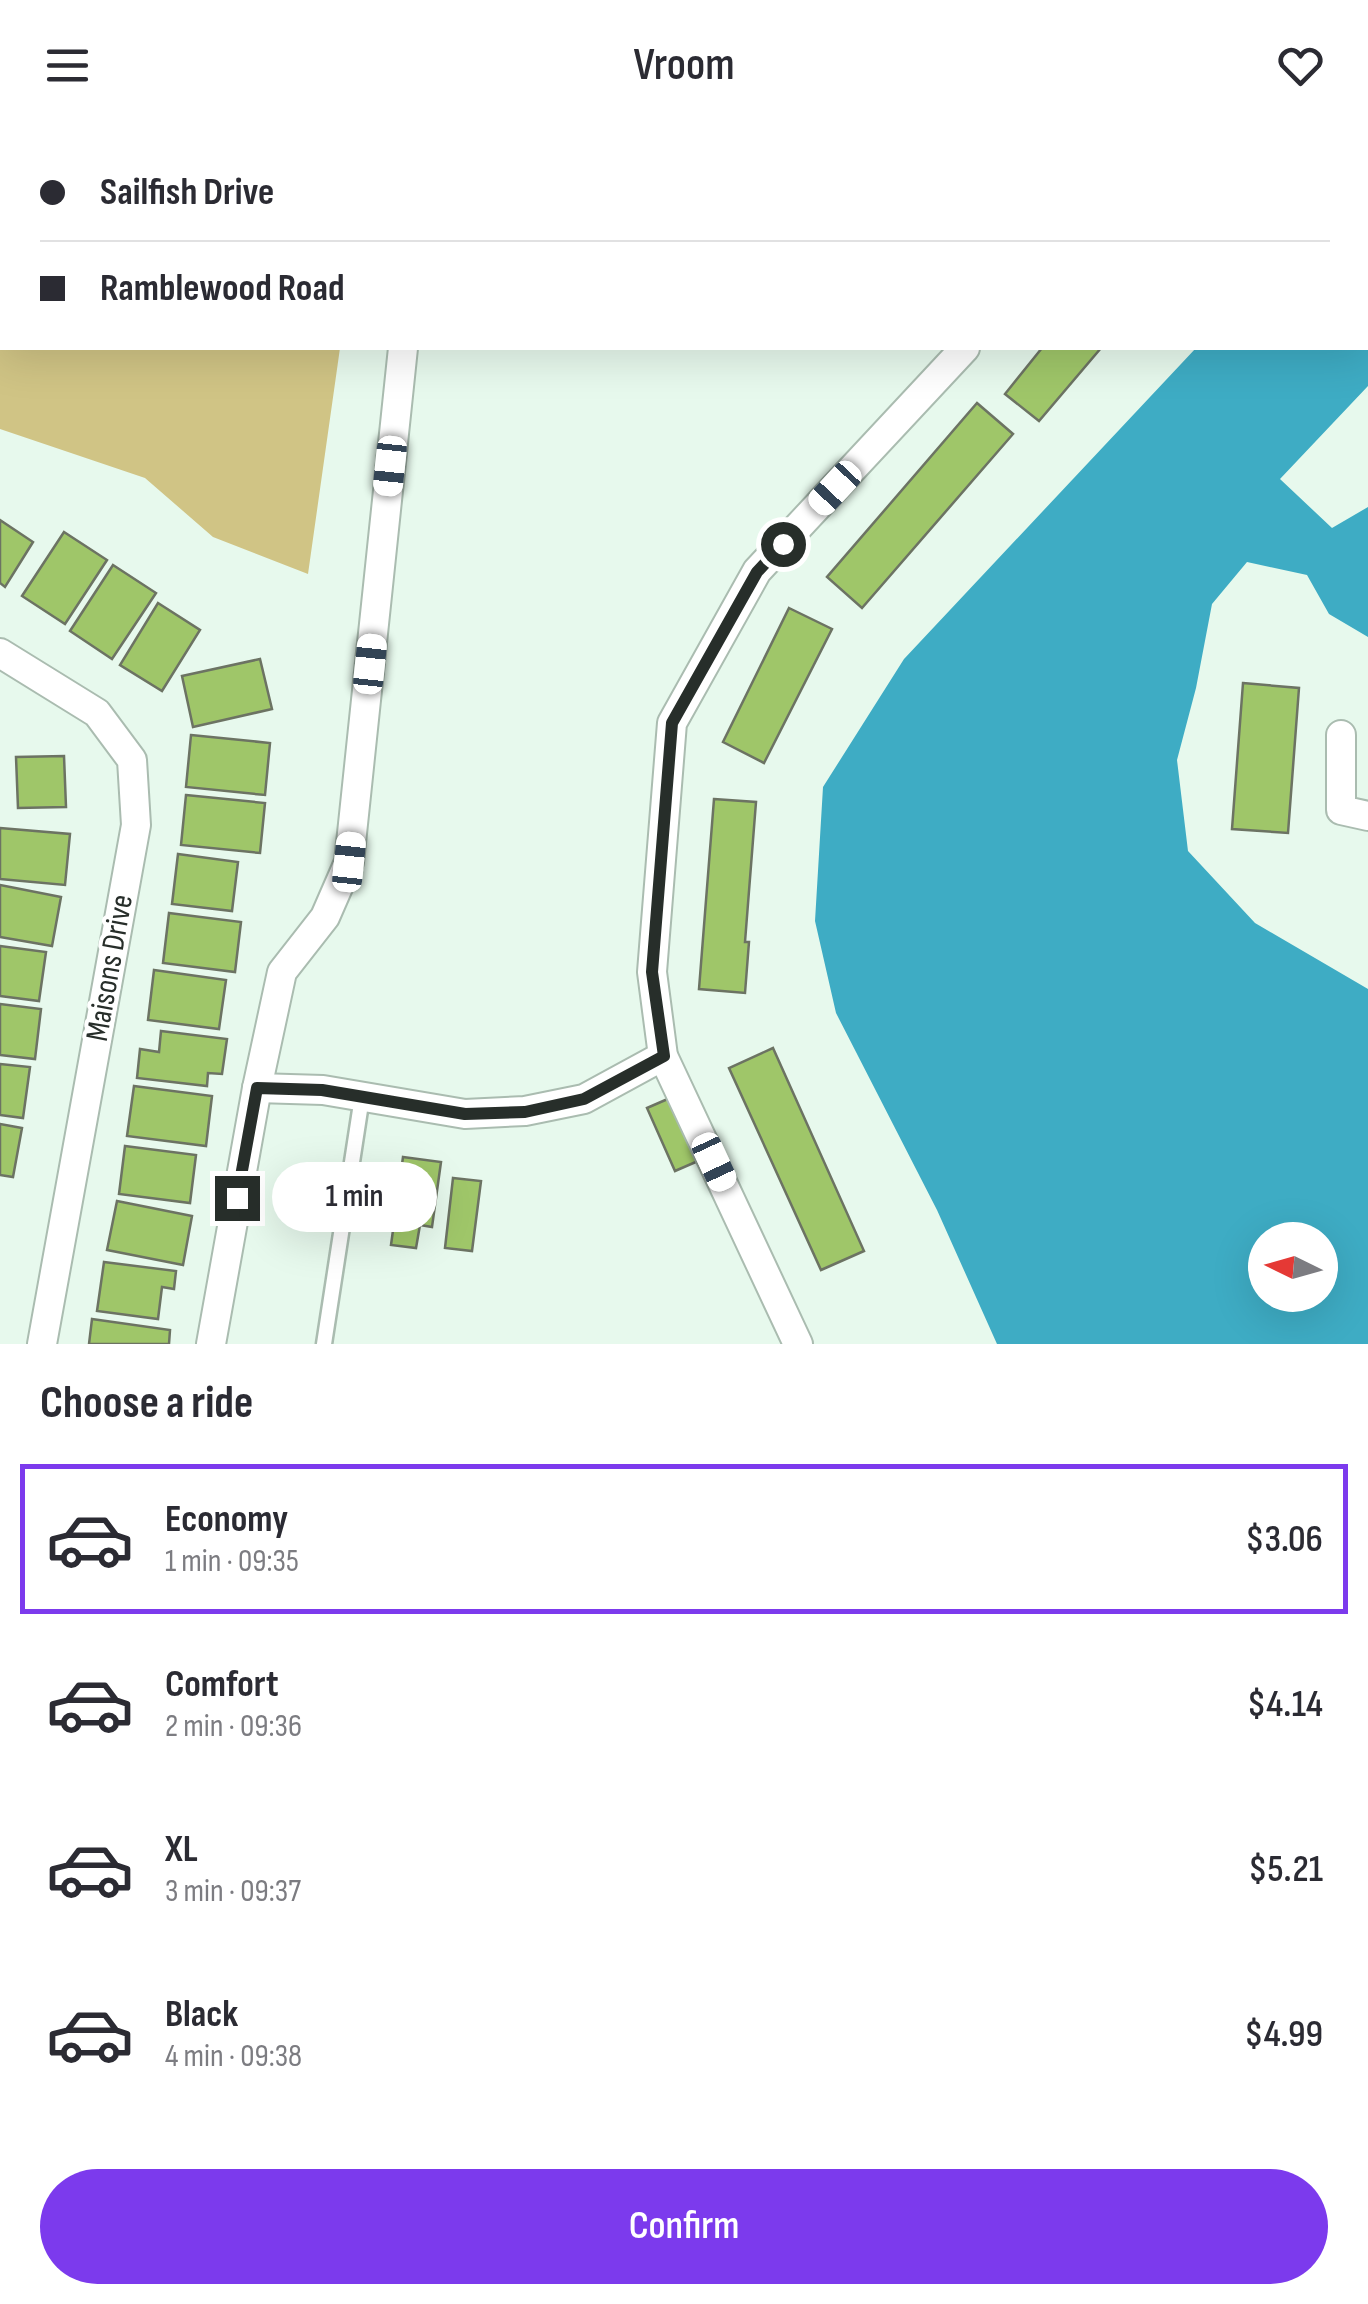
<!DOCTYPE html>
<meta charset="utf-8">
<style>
body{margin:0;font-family:"Sofia Sans Condensed",sans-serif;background:#f7f7f7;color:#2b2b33;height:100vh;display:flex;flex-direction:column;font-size:38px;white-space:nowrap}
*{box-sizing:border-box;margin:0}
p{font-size:32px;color:#7c7c81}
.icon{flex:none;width:55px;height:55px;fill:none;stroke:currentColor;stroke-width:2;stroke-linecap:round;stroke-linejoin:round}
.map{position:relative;height:1214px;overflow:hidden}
.panel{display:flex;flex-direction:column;background:#fff;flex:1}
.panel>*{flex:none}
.hud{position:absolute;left:0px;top:0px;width:1370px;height:220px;box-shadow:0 10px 40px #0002;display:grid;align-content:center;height:220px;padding:0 40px;background:#fff}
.needle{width:65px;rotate:275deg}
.fabs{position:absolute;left:1248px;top:1092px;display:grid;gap:20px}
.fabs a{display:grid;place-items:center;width:90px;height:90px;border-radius:50%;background:#fff;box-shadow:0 10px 40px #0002;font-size:50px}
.end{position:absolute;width:45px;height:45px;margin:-22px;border:12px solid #272e2a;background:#fff;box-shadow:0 0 0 5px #fff}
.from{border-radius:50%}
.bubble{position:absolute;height:70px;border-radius:35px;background:#fff;box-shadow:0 10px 40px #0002;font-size:32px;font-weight:600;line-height:70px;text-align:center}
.car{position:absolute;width:30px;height:60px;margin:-30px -15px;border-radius:12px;box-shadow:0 0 8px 2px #0007;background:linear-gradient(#fff 24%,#345 0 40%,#fff 0 76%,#345 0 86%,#fff 0)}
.hud b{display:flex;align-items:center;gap:35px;height:95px;font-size:38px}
.hud b+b{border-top:2px solid #e1e1e2}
.hud i{width:25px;height:25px;background:#2b2b33}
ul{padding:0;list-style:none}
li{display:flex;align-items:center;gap:30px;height:150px;margin:0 20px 15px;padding:0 20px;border:5px solid transparent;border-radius:0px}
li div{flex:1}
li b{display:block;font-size:38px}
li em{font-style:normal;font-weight:600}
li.selected{border-color:#7c3aed}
li>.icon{width:90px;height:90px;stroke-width:1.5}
h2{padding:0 40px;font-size:45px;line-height:120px}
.cta{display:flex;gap:20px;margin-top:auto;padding:20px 40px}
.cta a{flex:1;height:115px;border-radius:60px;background:#7c3aed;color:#fff;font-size:40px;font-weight:600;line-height:115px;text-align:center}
header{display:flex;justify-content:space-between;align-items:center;height:130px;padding:0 40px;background:#fff;font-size:45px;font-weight:600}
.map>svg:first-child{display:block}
</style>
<header><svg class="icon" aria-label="menu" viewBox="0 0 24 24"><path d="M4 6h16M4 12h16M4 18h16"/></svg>Vroom<svg class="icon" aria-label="heart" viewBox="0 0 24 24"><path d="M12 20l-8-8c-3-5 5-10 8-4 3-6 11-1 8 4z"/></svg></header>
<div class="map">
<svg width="1368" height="1214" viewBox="0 0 1368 1214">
<rect width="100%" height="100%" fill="#e7f9ed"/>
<polygon fill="#d0c485" points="0,0 370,0 2,2 2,218 340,218 308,444 213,407 145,348 0,299"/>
<path fill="#3eacc4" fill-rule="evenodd" d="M1368,46V256L1280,349L1332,398L1368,377V507L1329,484L1307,445L1247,432L1212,474L1196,558L1177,630L1188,721L1255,793L1368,859V1214H997L937,1080L836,883L815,791L823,657L904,529L1196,218H1368ZM1265,1110H1320V1165H1265Z"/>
<g fill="#9fc669" stroke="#6c7363" stroke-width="2.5">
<polygon points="1042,218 1101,218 1039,291 1005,264"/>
<polygon points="977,273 1013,304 862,478 827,447"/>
<polygon points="0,390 33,412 5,457 0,453"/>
<polygon points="64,402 107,430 65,494 22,466"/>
<polygon points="113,435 156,463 112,529 70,501"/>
<polygon points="158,473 200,500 162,561 120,535"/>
<polygon points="789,478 832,499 764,633 723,612"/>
<polygon points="260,529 272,579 193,597 182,546"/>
<polygon points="1243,553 1299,558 1288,703 1232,699"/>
<polygon points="191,605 270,613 265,665 186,657"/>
<polygon points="64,626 66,677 18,678 16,627"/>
<polygon points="186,665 265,673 260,723 181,715"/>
<polygon points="714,669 756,672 745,812 749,812 745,863 699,859"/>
<polygon points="0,698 70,704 65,755 0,749"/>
<polygon points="178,724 238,732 232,781 172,774"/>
<polygon points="0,755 61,767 52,816 0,807"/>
<polygon points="169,783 241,792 235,842 163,833"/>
<polygon points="0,816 46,822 39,871 0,866"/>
<polygon points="154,840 226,850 219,899 148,890"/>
<polygon points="0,874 41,879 35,929 0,925"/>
<polygon points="161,901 227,909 222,944 208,943 207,956 137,948 140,919 159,922"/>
<polygon points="773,918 864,1121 821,1140 729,938"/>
<polygon points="0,934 30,937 23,988 0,985"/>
<polygon points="134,956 212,966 206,1016 127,1006"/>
<polygon points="670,968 698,1031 675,1041 647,978"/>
<polygon points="0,994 22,998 13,1047 0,1045"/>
<polygon points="125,1016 196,1025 190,1073 119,1064"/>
<polygon points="403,1027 441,1032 432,1097 420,1095 416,1118 391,1115"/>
<polygon points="453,1048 481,1051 472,1121 445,1118"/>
<polygon points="117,1071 192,1086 183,1135 107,1120"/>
<polygon points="104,1132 176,1141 174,1159 162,1157 158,1189 97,1181"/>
<polygon points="92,1189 170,1200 169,1214 89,1214"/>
</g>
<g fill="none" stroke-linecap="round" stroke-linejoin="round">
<g stroke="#aabcb0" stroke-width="19">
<polyline id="lane" points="324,1214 362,967"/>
</g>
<g stroke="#aabcb0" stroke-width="32">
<g id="street">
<polyline points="425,2 426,0"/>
<polyline points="1165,2 1167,0"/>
<polyline points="0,523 97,583 132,630 136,695 42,1214"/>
<polyline points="1341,605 1341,680 1368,686"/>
<polyline points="257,958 323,960 465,984 525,981 584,969 663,926"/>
<polyline points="211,1214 257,958 282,842 325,787 349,732 403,218"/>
<polyline points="798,1214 663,926 652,842 672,593 757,441 965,218"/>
</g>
</g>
<use href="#lane" stroke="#fff" stroke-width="14"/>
<use href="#street" stroke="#fff" stroke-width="28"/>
</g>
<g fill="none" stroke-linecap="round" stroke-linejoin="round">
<polyline stroke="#272e2a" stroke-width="12" points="237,1068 257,958 322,960 465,984 525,982 584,969 664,926 652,842 672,593 757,442 783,414"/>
</g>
<g text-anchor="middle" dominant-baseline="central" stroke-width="8" stroke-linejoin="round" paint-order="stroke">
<g font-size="32" fill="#272e2a" stroke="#fff">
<text transform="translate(110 838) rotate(-80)">Maisons Drive</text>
</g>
</g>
</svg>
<div class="fabs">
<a><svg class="needle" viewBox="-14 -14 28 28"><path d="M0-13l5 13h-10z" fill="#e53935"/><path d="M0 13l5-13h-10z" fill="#7c7c81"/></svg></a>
</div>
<i class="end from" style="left:783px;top:414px"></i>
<i class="end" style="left:237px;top:1068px"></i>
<div class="bubble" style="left:272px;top:1032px;width:165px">1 min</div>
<i class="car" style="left:390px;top:336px;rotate:186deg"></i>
<i class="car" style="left:835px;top:358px;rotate:223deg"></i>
<i class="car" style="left:370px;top:534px;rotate:6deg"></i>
<i class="car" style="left:349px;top:732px;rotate:6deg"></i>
<i class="car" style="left:714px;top:1032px;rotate:155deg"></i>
<div class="hud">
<b><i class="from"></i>Sailfish Drive</b>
<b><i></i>Ramblewood Road</b>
</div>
</div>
<section class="panel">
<h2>Choose a ride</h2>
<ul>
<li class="selected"><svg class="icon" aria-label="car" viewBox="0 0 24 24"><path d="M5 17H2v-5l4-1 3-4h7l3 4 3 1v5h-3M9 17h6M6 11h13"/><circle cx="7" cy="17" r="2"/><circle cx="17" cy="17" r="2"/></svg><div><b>Economy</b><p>1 min · 09:35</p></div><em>$3.06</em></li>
<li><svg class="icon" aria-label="car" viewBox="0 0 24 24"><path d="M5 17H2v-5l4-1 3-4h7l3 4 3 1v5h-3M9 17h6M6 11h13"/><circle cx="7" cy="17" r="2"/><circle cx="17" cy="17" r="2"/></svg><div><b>Comfort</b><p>2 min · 09:36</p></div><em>$4.14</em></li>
<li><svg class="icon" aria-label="car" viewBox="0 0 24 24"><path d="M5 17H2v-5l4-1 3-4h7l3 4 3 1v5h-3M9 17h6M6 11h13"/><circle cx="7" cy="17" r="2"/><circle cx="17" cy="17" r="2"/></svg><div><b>XL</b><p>3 min · 09:37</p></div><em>$5.21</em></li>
<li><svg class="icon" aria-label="car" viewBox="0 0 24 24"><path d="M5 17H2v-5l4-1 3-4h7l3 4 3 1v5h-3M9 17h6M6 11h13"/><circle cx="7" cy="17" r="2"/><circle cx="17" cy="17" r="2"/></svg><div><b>Black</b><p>4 min · 09:38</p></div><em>$4.99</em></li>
</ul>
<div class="cta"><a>Confirm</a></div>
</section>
